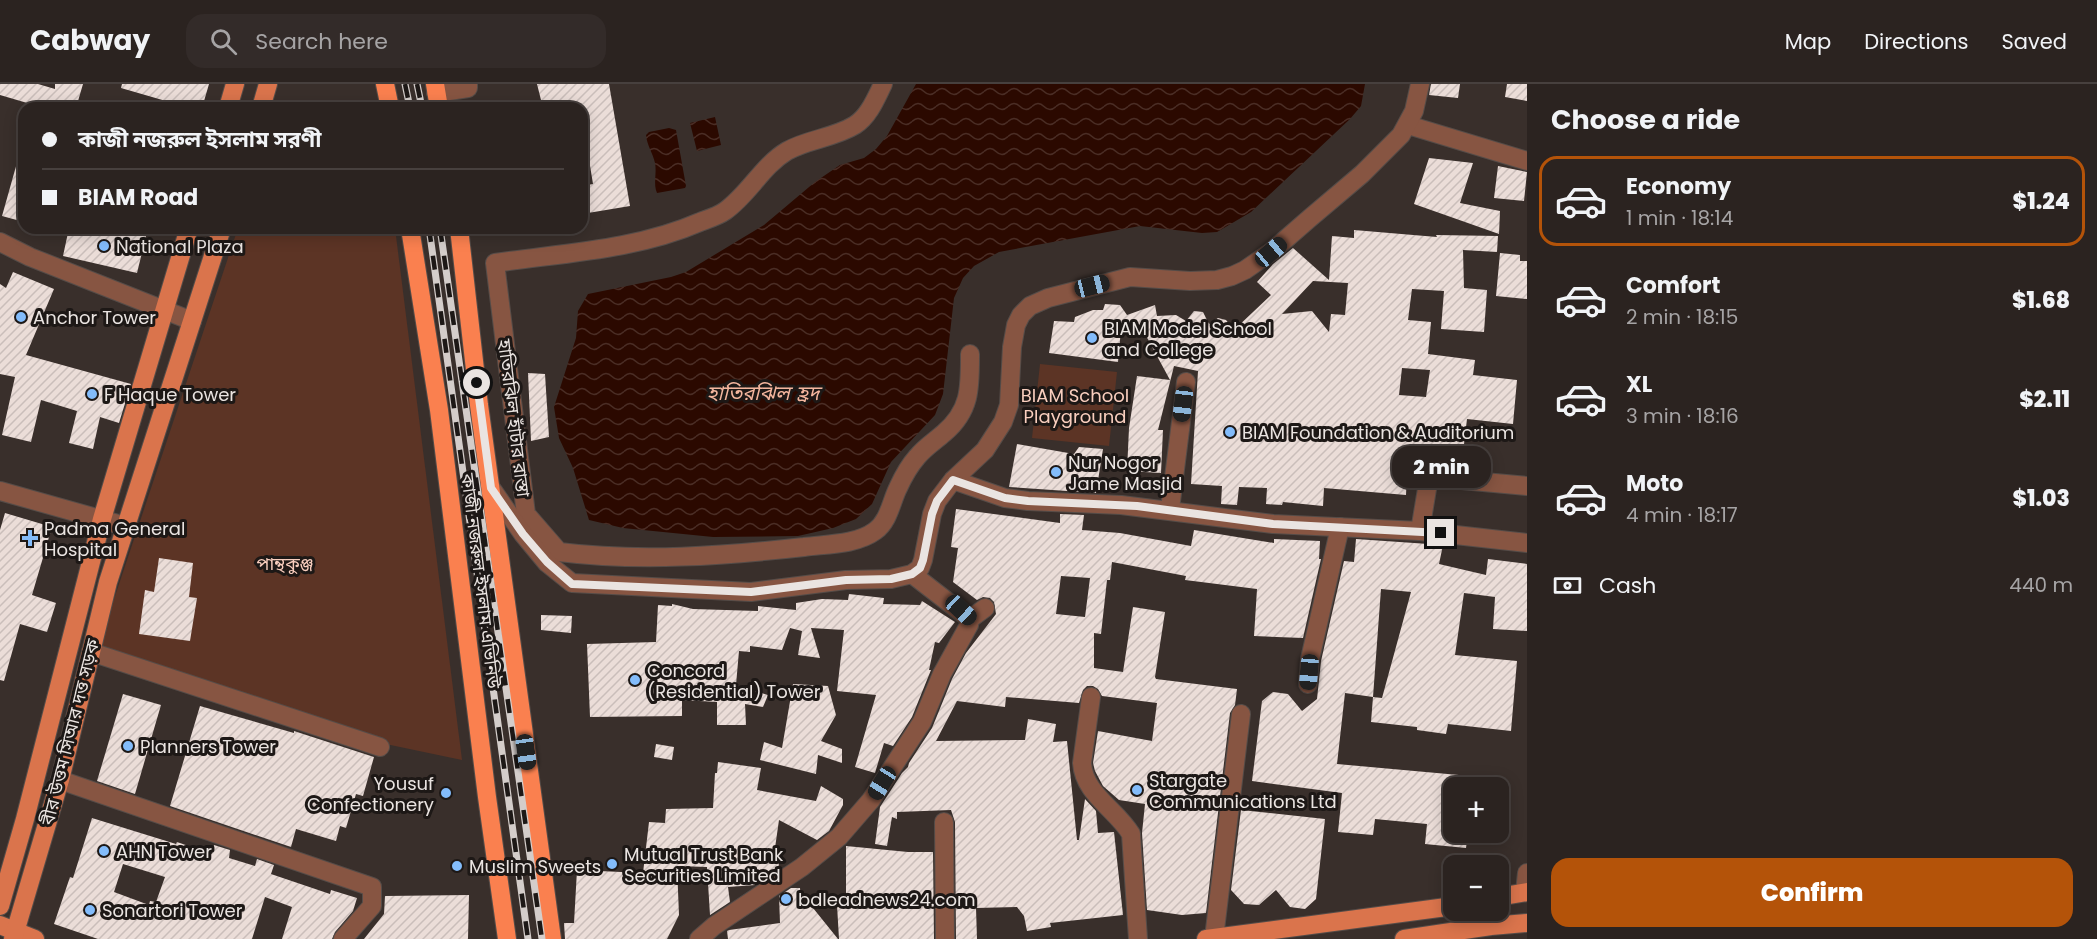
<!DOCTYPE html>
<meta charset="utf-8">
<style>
body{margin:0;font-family:Poppins,"Noto Sans Bengali",sans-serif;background:#332b29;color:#f1f3f6;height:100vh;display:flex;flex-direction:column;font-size:22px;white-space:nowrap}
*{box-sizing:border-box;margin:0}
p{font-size:20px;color:#a6a4a5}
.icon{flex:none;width:33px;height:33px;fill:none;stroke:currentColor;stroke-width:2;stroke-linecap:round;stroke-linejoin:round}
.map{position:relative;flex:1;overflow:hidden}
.drawer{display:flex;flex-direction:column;background:#2b2320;width:570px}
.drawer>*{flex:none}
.banner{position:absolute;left:18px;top:18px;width:570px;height:132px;border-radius:18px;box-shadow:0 3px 15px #0003,0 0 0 2px #47403e;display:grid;align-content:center;height:132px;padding:0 24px;background:#2b2320}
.buttons{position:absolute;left:1443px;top:693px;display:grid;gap:12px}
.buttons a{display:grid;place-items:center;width:66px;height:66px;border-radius:12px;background:#2b2320;box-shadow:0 3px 15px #0003,0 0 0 2px #47403e;font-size:30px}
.end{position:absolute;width:27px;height:27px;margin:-14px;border:8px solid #eae4e1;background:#111;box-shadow:0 0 0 3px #111}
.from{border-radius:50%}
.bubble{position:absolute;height:42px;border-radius:18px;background:#2b2320;box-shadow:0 3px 15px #0003,0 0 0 2px #47403e;font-size:20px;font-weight:800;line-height:42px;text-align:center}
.car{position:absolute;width:18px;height:36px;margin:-18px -9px;border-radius:8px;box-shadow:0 0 4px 2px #0007;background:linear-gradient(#222 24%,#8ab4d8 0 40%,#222 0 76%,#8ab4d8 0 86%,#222 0)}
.banner b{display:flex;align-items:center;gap:21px;height:57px;font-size:22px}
.banner b+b{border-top:2px solid #47403e}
.banner i{width:15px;height:15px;background:#f1f3f6}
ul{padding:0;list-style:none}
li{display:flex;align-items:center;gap:18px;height:90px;margin:0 12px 9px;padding:0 12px;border:3px solid transparent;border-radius:18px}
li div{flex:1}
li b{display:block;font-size:22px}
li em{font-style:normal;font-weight:800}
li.active{border-color:#b45309}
li>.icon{width:54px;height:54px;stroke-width:1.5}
h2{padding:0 24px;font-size:27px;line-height:72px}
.pay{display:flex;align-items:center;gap:15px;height:66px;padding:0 24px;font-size:22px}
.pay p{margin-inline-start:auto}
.cta{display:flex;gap:12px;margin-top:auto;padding:12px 24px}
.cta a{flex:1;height:69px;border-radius:18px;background:#b45309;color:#fff;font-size:24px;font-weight:800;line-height:69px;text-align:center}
header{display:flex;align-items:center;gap:36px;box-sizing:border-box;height:84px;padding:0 30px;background:#2b2320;border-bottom:2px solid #47403e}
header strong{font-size:28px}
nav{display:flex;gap:33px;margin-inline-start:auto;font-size:21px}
.search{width:420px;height:54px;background:#332b29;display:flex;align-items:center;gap:15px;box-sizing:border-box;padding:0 21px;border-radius:18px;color:#a6a4a5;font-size:22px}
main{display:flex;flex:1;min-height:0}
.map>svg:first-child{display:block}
</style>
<header>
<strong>Cabway</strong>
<div class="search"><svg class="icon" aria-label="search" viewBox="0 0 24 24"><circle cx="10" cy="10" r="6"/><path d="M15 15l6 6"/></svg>Search here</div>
<nav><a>Map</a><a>Directions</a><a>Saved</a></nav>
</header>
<main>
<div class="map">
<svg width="1527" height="855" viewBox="0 0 1527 855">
<defs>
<pattern id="water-waves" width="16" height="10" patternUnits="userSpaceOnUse" patternTransform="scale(1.5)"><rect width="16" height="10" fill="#2b0900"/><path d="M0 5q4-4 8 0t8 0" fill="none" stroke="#4a2d25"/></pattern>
<pattern id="building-hatch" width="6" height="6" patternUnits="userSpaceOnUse" patternTransform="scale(1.5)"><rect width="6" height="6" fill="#ebddd8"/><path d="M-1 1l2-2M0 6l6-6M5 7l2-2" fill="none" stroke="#cabeba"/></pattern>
</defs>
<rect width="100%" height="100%" fill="#392f2b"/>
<g fill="#5c3425">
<polygon points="238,144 395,144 462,676 338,650 130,591 111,582 101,573 102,551"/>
<polygon points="1040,280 1117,288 1109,362 1032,354"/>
</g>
<g fill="url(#water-waves)">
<polygon points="916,0 1365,0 1361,22 1350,35 1251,128 1217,148 1202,149 1140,142 999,168 974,182 963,194 954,214 943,310 935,331 891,378 872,420 856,435 833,444 798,452 713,453 623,444 589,436 573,384 559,354 554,323 576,254 578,227 588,210 671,193 686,188 764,141 815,98 840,81 864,74 876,65 887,52"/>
<polygon points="715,33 721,61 697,67 690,39"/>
<path d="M669,44L676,46L686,102L685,104L657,109C653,100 657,89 655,79C653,69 647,62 646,51L649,48Z"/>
</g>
<g fill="url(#building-hatch)" fill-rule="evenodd">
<polygon points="0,0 38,0 55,5 55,0 83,0 76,24 33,24 34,21 0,11"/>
<polygon points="122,0 209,0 202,24 190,24 121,4"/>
<polygon points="537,0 609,0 630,122 582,130 582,102 593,100 585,51 582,52 582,24 543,24"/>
<polygon points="1431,0 1460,0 1458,14 1429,11"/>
<polygon points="1507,0 1527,0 1527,17 1505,13"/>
<polygon points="20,68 24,69 24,138 2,132"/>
<polygon points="1429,74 1473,79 1460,119 1500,127 1499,150 1414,120"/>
<polygon points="1498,82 1527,88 1524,117 1494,114"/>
<polygon points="69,144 148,144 137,189 63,172"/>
<path d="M1354,146L1437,153L1436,151L1498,152L1497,168L1463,166L1464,204L1487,206L1484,248L1441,245L1444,207L1412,205L1408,236L1431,238L1428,270L1475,276L1473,291L1517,296L1513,340L1467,335L1462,377L1415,371L1414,389H1407L1406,411L1324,404L1323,422L1283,418L1282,421L1266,420L1267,404L1239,403L1237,421L1221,420L1222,402L1191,400L1198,287L1174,282L1158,346H1163L1161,389L1127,387L1129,344L1137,292L1170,296L1144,248L1121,245L1118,278L1049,269L1054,237L1074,238L1075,233L1093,226H1103L1105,220L1120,221L1127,231L1155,221L1157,232L1176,231L1186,237L1194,227L1203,228L1209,240L1218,234L1226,236L1234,246L1271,211L1257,198L1273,180L1293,164L1329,196L1332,152L1354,154ZM1313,197L1348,199L1345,231L1331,230L1329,248L1312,227L1282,230ZM1402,284L1430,286L1426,313L1399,311Z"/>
<polygon points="1500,169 1520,171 1520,177 1527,177 1527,215 1496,212"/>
<polygon points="13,188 54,205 26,271 131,300 119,339 100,333 93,365 69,359 77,327 41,316 31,358 2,351 15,293 0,290 0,200 6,204"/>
<polygon points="528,289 545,290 549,353 531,357"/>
<polygon points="1017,360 1074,370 1079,363 1103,365 1096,409 1009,403"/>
<path d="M956,425L1060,439V430L1084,431L1082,446L1120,449L1191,462L1194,446L1274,459V455L1320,457L1319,475H1321L1303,554L1254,552L1257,505L1185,496L1186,492L1112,478L1110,496H1107L1101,550L1094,549V584L1123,588L1133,523L1165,528L1155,593L1156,595L1237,605L1235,621L1230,629L1206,829L1182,831L1147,826L1142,749L1145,720L1119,716L1103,702L1095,687L1093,679L1098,647L1152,657L1157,619L1102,612L1098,605L1093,602H1087L1083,606L1079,619L1006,613L1005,623L957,617L936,657L1025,656L1028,635L1056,640L1053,658L1067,657L1077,756H1079L1085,715L1096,727L1098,749L1114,748L1123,831L1050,839L1051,843L1027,847L1024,832L1017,823L976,824L977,855H956L955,738L951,726L897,728V735L892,733L887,762L875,760L880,723L902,689L908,683L909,679L932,644L952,595L966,569L996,530L994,518L990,514L983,513L977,516L953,498L958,464L951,463ZM1061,492L1090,494L1085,533L1056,530Z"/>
<polygon points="5,429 52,443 32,511 56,519 47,548 20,540 4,597 0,596 0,446"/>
<polygon points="1356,455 1443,461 1439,480 1486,491 1488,475 1527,480 1527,547 1493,545 1495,513 1464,509 1455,571 1517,577 1511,647 1448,640 1446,650 1417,646 1417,643 1371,638 1373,613 1382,614 1411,508 1381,505 1373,613 1345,609 1337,680 1492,694 1492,704 1454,704 1454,748 1468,748 1466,764 1425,760 1427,740 1375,735 1373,751 1338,748 1342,709 1252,697 1262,617 1273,608 1288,610 1302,627 1317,615 1321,577 1344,477 1354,478"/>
<polygon points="159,474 193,479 189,513 197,514 190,557 139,550 145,506 154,508"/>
<polygon points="849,510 884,514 883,520 920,521 922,517 955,538 939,559 935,558 929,586 931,586 912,633 893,662 884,659 875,689 855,683 876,611 837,607 844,546 811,544 820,574 798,571 802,547 790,544 782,566 750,562 750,568 739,567 736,601 768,611 763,623 745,620 746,641 717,641 717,618 682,616 682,632 590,633 587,560 656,558 658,521 672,522 672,520 693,525 758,527 758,522 796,526 796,519 822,515 848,516"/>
<polygon points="541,531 572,532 571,549 541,546"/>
<polygon points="793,600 828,602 836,631 821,657 842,665 842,679 818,671 816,690 760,676 764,658 782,664"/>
<polygon points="123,610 161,621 135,710 97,697"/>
<polygon points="200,622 294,649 294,647 374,673 363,712 356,710 346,744 340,742 336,757 296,745 291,763 170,722"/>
<polygon points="656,660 674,663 672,676 654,673"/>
<polygon points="718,678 761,684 757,706 816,717 821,702 843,715 843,721 829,747 817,756 779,736 774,771 780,772 778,786 755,801 728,803 730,818 710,831 707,783 677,782 679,831 667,855 565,855 564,839 574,839 577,786 643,789 649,738 665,739 666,725 713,724 715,689 717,689"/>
<polygon points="1241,726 1325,735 1316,815 1305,825 1290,823 1276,806 1259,821 1244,820 1231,806"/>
<path d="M92,734L176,760L177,758L212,770L214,761L230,766L229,774L255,782L257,775L274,781L271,790L330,810L331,806L357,814L353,827L335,848L332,855H282L292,823L265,813L252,855H98L54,840L70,793L73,794ZM123,780L165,793L156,818L150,817L149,821L114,808Z"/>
<polygon points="846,762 908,768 933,768 934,855 839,855 837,821 846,821"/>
<polygon points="791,804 800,804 801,820 809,819 838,855 728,855 727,847 729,846 780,839 779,812"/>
<polygon points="469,811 468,855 364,855 384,830 385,812"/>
</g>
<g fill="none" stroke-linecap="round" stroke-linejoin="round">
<g stroke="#554c48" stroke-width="20">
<g id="minor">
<path d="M883,0C876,14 869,32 855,41C834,54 808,55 787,67C762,82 749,110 725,127C718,132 708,135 700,138C636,166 563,169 495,179L526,430L559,468C640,478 723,472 804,463C826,460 856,461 875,447C889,437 891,418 898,404C903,393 909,382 917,373C925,363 935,357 944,349C971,326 970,303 970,270"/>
<polyline points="436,9 468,4 468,0"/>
<polyline points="1408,41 1527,77"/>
<polyline points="0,158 30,173 192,237"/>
<polyline points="953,396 1005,414 1028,417 1121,421 1273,440 1420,447 1527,459"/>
<polyline points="491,404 523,450 547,479 572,499 751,508 846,496 891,495 912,490 920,484 923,476 932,430 937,417 953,396 985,366 1003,338 1009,321 1012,263 1016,241 1021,231 1030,222 1048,214 1130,193 1190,197 1217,196 1232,192 1245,186 1271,168 1310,134 1362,90 1401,51 1414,27 1420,0"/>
<polyline points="0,407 125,442"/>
<polyline points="1170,425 1186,298"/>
<polyline points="1420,447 1429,393 1527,402"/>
<polyline points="970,535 985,524"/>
<polyline points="91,568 380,663"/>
<polyline points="1308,600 1310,575 1340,443"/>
<path d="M1091,613L1082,679C1084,710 1116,725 1131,750L1138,855"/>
<polyline points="60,696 372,803 372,822 343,855"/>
<polyline points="944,738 945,855"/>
<polyline points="1525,808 1527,789"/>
<polyline points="1214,854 1241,630"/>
<polyline points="699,855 714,842 802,783 839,753 871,716 922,638 942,590 969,541 970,535 912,490"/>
</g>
</g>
<g stroke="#554c48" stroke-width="20">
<g id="major">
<polyline points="228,24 235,0"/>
<polyline points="261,24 268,0"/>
<polyline points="1498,813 1527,808"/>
<polyline points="0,822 25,735 102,435 189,144"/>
<polyline points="0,841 35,855"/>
<polyline points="13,855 60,696 108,498 222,144"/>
<polyline points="1206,855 1454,822"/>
<polyline points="1404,855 1491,842 1527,839"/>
</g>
</g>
<g stroke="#554c48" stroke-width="20">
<g id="highway">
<polyline points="385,0 390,24"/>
<polyline points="435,0 439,24"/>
<polyline points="410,144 439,326 487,713 507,855"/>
<polyline points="459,144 479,321 552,855"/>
</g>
</g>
<use href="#minor" stroke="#875542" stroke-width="18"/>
<use href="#major" stroke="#da744c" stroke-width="18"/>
<use href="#highway" stroke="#fa804f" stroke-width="18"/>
<g stroke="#d4cdca" stroke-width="7">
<g id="rail">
<polyline points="405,0 410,24"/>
<polyline points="417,0 422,24"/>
<polyline points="429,144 528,855"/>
<polyline points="440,144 542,855"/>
</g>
</g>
<use href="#rail" stroke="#1d1816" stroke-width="4.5" stroke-dasharray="14" stroke-linecap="butt"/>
</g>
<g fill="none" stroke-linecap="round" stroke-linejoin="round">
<polyline stroke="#eae4e1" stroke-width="8" points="477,299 491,404 523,450 547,478 572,500 751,508 846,496 891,495 912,490 920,484 923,476 932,430 937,417 953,396 1005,414 1028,417 1137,422 1273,440 1441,449"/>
</g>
<g fill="#83bcfb" stroke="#1d1816" stroke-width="2">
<circle cx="104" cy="162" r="6"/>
<circle cx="21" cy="233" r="6"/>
<circle cx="1092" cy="254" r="6"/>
<circle cx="92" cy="310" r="6"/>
<circle cx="1230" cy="348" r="6"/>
<circle cx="1056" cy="388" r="6"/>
<path d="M27 445h6v6h6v6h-6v6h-6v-6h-6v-6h6z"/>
<circle cx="635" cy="596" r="6"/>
<circle cx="128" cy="662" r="6"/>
<circle cx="1137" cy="706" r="6"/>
<circle cx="446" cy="709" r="6"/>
<circle cx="104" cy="767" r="6"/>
<circle cx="612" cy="780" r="6"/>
<circle cx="457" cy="782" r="6"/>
<circle cx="786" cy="815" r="6"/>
<circle cx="90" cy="826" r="6"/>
</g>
<g text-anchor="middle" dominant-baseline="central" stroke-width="6" stroke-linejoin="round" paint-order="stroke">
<g font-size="18" fill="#eae4e1" stroke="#1d1816" text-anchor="start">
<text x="116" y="162">National Plaza</text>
<text x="33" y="233">Anchor Tower</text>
<text x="1104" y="244">BIAM Model School<tspan x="1104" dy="21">and College</tspan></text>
<text x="104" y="310">F Haque Tower</text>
<text x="1242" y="348">BIAM Foundation &amp; Auditorium</text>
<text x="1068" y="378">Nur Nogor<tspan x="1068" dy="21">Jame Masjid</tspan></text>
<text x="44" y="444">Padma General<tspan x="44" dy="21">Hospital</tspan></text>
<text x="647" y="586">Concord<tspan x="647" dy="21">(Residential) Tower</tspan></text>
<text x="140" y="662">Planners Tower</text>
<text x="1149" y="696">Stargate<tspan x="1149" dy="21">Communications Ltd</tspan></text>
<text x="434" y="699" text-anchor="end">Yousuf<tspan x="434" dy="21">Confectionery</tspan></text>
<text x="116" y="767">AHN Tower</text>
<text x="624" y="770">Mutual Trust Bank<tspan x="624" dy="21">Securities Limited</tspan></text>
<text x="469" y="782">Muslim Sweets</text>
<text x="798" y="815">bdleadnews24.com</text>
<text x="102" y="826">Sonartori Tower</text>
</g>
<g font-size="18" fill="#f9cebe" stroke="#1d1816">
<text x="1075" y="311">BIAM School<tspan x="1075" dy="21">Playground</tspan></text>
<text x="285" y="479">পান্থকুঞ্জ</text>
</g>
<g font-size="18" fill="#eae4e1" stroke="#1d1816">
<text transform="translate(514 334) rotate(83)">হাতিরঝিল হাঁটার রাস্তা</text>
<text transform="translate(481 497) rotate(83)">কাজী নজরুল ইসলাম এভিনিউ</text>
<text transform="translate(70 648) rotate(-76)">বীর উত্তম সিআর দত্ত সড়ক</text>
</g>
<g font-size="20" font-style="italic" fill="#f4b69e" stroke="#1d1816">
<text x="763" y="309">হাতিরঝিল হ্রদ</text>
</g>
</g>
</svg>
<div class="buttons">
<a>+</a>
<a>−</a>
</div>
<i class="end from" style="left:477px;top:299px"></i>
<i class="end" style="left:1441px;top:449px"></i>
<div class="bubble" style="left:1392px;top:362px;width:99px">2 min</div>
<i class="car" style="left:1271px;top:168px;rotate:50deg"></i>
<i class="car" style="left:1092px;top:202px;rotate:76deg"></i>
<i class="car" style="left:1183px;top:320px;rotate:187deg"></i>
<i class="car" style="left:961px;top:526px;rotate:133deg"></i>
<i class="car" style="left:1309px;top:588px;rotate:185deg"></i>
<i class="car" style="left:526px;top:668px;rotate:172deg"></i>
<i class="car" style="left:882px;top:699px;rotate:212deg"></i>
<div class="banner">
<b><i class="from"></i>কাজী নজরুল ইসলাম সরণী</b>
<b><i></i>BIAM Road</b>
</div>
</div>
<section class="drawer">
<h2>Choose a ride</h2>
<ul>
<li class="active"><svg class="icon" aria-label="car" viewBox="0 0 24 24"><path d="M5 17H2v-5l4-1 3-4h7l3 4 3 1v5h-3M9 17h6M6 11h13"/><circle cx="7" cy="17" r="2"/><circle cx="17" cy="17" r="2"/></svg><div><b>Economy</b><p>1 min · 18:14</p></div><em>$1.24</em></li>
<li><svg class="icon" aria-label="car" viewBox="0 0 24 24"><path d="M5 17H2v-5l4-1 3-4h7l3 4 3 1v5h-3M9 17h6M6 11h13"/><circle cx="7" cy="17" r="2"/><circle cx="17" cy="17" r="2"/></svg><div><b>Comfort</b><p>2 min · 18:15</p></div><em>$1.68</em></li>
<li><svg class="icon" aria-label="car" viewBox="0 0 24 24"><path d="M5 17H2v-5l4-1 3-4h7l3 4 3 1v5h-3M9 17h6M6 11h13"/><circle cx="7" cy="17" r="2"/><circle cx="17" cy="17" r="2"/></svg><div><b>XL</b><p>3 min · 18:16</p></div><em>$2.11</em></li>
<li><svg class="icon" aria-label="car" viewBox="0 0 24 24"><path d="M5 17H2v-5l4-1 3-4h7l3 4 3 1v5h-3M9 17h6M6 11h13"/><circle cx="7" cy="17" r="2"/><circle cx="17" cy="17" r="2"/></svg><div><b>Moto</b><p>4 min · 18:17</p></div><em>$1.03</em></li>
</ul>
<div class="pay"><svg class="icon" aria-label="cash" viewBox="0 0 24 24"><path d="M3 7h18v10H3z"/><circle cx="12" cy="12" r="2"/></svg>Cash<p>440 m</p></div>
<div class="cta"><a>Confirm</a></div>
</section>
</main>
